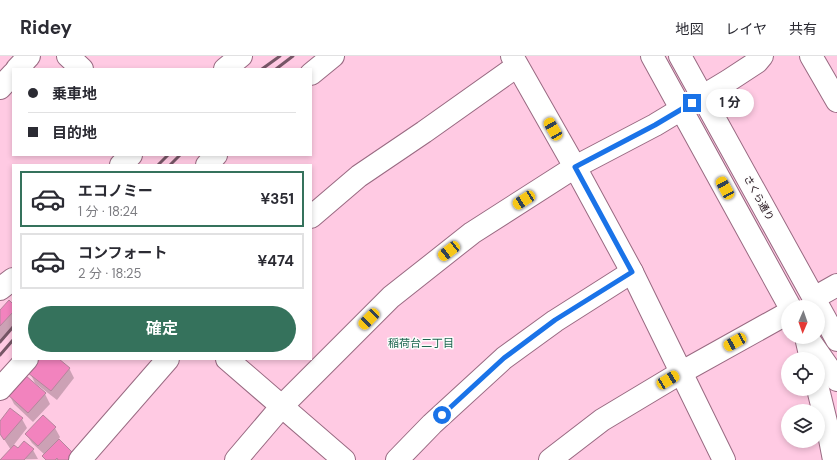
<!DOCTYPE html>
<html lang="ja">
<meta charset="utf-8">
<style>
body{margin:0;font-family:"DM Sans","Noto Sans JP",sans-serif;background:#f7f7f7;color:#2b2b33;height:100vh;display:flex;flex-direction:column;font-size:15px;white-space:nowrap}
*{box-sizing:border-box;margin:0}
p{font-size:13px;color:#7c7c81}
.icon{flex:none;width:22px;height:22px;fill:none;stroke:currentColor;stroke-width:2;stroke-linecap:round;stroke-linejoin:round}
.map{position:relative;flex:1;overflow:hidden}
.panel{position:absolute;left:12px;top:108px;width:300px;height:196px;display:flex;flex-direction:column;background:#fff;border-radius:0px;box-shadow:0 2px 6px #0003}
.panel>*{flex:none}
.hud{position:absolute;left:12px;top:12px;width:300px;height:88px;border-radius:0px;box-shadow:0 2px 6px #0003;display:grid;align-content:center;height:88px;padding:0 16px;background:#fff}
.needle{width:26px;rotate:182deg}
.fabs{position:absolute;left:781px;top:244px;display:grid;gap:8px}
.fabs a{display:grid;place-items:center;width:44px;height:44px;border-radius:50%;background:#fff;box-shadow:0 2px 6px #0003;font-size:20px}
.end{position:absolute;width:18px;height:18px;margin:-9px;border:5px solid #1a73e8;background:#fff;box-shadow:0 0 0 2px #fff}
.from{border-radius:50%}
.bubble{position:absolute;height:28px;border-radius:14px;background:#fff;box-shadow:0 2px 6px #0003;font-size:13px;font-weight:700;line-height:28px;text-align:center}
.car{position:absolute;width:12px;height:24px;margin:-12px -6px;border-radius:5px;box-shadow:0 0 3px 1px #0007;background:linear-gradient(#f5c518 24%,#345 0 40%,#f5c518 0 76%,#345 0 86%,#f5c518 0)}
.hud b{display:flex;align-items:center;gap:14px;height:38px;font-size:15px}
.hud b+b{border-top:1px solid #e1e1e2}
.hud i{width:10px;height:10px;background:#2b2b33}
ul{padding:7px 0 0;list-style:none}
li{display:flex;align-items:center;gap:12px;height:56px;margin:0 8px 6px;padding:0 8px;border:2px solid #e1e1e2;border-radius:0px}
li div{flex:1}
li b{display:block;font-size:15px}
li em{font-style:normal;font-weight:700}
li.selected{border-color:#35725c}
li>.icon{width:36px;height:36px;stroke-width:1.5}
.button{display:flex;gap:8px;margin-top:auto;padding:8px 16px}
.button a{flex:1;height:46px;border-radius:24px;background:#35725c;color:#fff;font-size:16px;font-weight:700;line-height:46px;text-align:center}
header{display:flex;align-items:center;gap:24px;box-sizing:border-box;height:56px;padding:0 20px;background:#fff;border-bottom:1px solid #e1e1e2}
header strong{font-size:19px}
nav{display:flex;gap:22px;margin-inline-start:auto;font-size:14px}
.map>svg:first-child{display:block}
</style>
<header>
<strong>Ridey</strong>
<nav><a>地図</a><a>レイヤ</a><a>共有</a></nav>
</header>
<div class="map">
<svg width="837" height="404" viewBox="0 0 837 404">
<rect width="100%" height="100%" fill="#ffcae3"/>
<g fill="#0003">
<polygon points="13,250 13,271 0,286 0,255"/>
<polygon points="41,303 57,303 69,312 74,322 57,344 35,327 30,317"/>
<polygon points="9,338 45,338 50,348 33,366 14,348"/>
<polygon points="22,363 27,372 13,390 18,394 33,394 38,403 1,404 11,394 0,377 0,366"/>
<polygon points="55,372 60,381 58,384 73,398 77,404 46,404 44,400 45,399 32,387 26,378"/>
</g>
<g fill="#f283be" stroke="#b6859d">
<polygon points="9,244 13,248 13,256 0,270 0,254"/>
<polygon points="40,303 59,303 70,312 51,335 28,317"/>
<polygon points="25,319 46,337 28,357 7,338"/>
<polygon points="10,352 23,362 4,384 0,378 0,365"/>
<polygon points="43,359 56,371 38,390 25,378"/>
<polygon points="59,383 74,398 68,404 58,404 57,402 55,404 46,404 42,400"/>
<polygon points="24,385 34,393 24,404 0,404 14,389 18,392"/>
</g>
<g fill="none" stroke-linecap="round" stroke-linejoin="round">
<g stroke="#996a82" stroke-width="24">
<g id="minor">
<polyline points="68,0 82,13"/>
<polyline points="512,0 575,111 632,216 724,404"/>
<polyline points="652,0 790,251"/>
<polyline points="680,0 837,284"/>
<polyline points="811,0 837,45"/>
<polyline points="17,13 29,0"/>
<polyline points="225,13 241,0"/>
<polyline points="311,18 333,0"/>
<polyline points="0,32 13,18"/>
<polyline points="121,109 131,99"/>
<polyline points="207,109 216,99"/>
<polyline points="311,161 359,120 424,76 517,10"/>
<polyline points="0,233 13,223"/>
<polyline points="814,242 837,229"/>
<polyline points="807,281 837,324"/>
<polyline points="227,303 344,404"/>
<polyline points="0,333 27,303"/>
<polyline points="80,404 168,303"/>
<polyline points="236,404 282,350 391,241 472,177 575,111 655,69 728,25 757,6 762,0"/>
<polyline points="397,404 432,368 504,302 555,265 632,216"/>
<polyline points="550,404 602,364 682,316 788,257"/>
</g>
</g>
<g stroke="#996a82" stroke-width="24">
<g id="highway">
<polyline points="806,281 811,303"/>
<polyline points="818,333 829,378 834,404"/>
</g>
</g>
<use href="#minor" stroke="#fff" stroke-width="22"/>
<use href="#highway" stroke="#fff" stroke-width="22"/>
<g stroke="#765666" stroke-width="3">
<polyline points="262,13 280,0"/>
<polyline points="276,13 293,0"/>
<polyline points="158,109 168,99"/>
<polyline points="170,109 180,99"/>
<polyline points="0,286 13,271"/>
<polyline points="0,299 13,284"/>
</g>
</g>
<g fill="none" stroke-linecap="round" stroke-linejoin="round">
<polyline stroke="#1a73e8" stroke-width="5" points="442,359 504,302 555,264 632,216 575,111 655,69 692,47"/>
</g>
<g text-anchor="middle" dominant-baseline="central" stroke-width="3" stroke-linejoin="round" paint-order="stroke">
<g font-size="10" fill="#1a0912" stroke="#fcfcfc">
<text transform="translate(759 142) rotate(61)">さくら通り</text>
</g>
<g font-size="11" fill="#1d664f" stroke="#fcfcfc">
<text x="421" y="287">稲荷台二丁目</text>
</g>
</g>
</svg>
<div class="fabs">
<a><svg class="needle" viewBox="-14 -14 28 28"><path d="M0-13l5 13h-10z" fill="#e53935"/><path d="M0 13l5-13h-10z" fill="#7c7c81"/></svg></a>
<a><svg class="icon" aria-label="locate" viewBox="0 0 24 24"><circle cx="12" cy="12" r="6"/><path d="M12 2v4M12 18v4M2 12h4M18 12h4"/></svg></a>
<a><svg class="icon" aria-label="layers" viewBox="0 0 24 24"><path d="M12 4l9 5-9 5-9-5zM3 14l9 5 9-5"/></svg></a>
</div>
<i class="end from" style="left:442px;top:359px"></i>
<i class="end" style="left:692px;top:47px"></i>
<div class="bubble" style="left:706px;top:33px;width:48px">1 分</div>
<i class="car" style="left:553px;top:73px;rotate:330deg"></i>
<i class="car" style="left:725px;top:132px;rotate:331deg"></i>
<i class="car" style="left:524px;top:144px;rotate:237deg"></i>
<i class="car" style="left:449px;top:195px;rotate:232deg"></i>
<i class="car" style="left:369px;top:263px;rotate:225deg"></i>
<i class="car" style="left:735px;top:286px;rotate:241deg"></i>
<i class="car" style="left:668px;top:324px;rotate:59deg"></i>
<div class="hud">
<b><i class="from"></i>乗車地</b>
<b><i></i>目的地</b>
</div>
<section class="panel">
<ul>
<li class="selected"><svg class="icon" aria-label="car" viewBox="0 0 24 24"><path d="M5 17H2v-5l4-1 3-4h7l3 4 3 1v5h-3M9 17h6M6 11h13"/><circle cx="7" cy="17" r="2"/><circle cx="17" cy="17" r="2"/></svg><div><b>エコノミー</b><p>1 分 · 18:24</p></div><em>¥351</em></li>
<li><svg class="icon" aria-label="car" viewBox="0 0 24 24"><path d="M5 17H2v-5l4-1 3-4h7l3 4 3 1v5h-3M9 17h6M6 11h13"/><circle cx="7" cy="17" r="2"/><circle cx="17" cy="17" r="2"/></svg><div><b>コンフォート</b><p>2 分 · 18:25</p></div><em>¥474</em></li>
</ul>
<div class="button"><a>確定</a></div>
</section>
</div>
